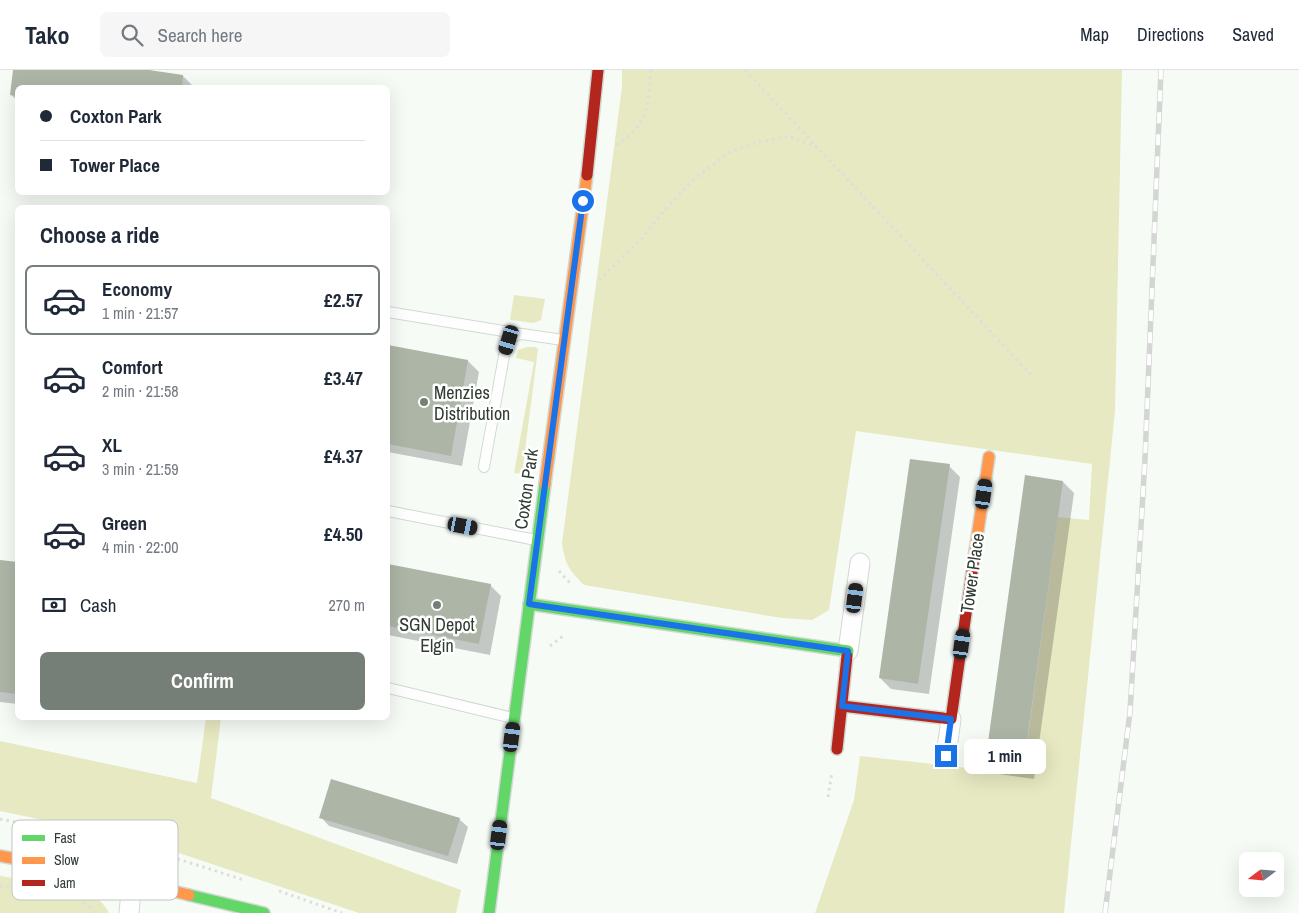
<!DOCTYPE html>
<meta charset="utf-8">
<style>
body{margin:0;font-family:"Archivo Narrow",sans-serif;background:#f6f6f7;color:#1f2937;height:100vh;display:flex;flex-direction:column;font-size:19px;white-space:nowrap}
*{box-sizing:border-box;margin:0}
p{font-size:16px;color:#747a83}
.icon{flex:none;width:28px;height:28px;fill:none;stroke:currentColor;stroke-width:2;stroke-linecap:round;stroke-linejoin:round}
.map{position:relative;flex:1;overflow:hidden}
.drawer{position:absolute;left:15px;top:135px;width:375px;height:515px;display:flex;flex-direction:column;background:#fff;border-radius:8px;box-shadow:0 5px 20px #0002}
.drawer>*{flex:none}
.banner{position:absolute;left:15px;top:15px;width:375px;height:110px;border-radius:8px;box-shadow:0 5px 20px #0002;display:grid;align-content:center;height:110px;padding:0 25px;background:#fff}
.needle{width:32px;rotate:254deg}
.fabs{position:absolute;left:1239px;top:782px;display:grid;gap:10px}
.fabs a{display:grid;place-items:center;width:45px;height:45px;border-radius:8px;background:#fff;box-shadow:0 5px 20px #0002;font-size:25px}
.end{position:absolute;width:22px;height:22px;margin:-11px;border:6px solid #1a73e8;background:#fff;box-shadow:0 0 0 2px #fff}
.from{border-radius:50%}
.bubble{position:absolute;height:35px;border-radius:8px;background:#fff;box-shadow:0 5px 20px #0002;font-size:16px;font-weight:800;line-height:35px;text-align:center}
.car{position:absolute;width:15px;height:30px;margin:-15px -8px;border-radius:6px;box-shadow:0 0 4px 1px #0007;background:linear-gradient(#222 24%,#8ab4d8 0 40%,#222 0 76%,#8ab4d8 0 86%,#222 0)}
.banner b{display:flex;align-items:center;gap:18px;height:48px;font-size:19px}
.banner b+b{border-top:1px solid #e0e1e3}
.banner i{width:12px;height:12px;background:#1f2937}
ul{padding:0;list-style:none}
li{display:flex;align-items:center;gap:15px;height:70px;margin:0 10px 8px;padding:0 15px;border:2px solid transparent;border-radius:8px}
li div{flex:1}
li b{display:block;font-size:19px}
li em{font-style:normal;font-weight:800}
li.selected{border-color:#767f77}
li>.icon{width:45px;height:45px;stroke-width:1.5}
h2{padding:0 25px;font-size:22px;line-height:60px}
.pay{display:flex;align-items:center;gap:12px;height:55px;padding:0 25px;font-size:19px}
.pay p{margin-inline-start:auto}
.action{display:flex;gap:10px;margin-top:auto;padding:10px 25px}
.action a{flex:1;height:58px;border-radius:8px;background:#767f77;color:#fff;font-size:20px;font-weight:800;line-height:58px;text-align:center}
header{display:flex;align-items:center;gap:30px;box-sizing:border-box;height:70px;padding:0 25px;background:#fff;border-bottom:1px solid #e0e1e3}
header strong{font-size:24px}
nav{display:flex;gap:28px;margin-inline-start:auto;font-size:18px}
.search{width:350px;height:45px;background:#f6f6f7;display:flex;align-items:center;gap:12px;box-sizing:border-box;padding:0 18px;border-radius:8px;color:#747a83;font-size:19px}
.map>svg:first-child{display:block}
</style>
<header>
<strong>Tako</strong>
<div class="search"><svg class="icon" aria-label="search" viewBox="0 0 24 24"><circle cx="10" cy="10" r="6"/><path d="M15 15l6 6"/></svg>Search here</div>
<nav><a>Map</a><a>Directions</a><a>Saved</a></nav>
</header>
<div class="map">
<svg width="1299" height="843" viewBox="0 0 1299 843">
<rect width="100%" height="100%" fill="#f6fbf6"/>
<g fill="#e7e9c2">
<path d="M622,0H1122L1115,341L1064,843H815L854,730L860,686L1023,704L1058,447L1089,450L1092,394L856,361L829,540L812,550L782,548L584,515C569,500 565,494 562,473L622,17Z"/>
<polygon points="514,225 545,229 541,250 534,253 510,250"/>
<polygon points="527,277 535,277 538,279 522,404 514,403 534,292 516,288 518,280"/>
<polygon points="206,648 221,648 211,728 461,820 456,843 359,843 140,770 0,741 0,671 197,713"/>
<path d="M0,806L83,819C95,825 102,831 109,843H0Z"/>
</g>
<g fill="#0003">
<polygon points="14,0 140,0 183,6 194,17 18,18 18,31 11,25"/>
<polygon points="388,276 468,291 479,302 462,396 388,382"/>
<polygon points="949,396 960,407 929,624 891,619 880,608"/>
<polygon points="1026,407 1063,412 1074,423 1034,709 998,704 986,693"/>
<polygon points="0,491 18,493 18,634 0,632"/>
<polygon points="388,495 490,515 501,526 490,585 388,565"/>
<polygon points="321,747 459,749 468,757 457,794 329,756"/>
</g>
<g fill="#adb5a6">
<polygon points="13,0 149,0 183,5 182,18 18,18 18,26 10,25"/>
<polygon points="388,275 468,290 451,386 388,374"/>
<polygon points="910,389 950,394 918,614 879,608"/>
<polygon points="1025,405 1063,411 1023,699 985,694"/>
<polygon points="0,490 18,492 18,624 0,622"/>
<polygon points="388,494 491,514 479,574 388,556"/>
<polygon points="331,709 460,748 448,786 319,748"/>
</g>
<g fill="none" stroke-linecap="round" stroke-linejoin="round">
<g stroke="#d2d9d3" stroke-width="12">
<g id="lane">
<polyline points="388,242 521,264"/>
<path d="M484,397L504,286C507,275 509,265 522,264L563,270"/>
<polyline points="388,441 536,470"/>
<polyline points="388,618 513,648"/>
</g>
</g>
<g stroke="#d2d9d3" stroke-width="21">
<g id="street">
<polyline points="848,581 860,493"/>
<polyline points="946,686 951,649"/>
<polyline points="129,843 132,811"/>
</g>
</g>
<g stroke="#d2d9d3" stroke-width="14">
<g id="fast">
<polyline points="529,534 848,581 847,586"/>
<polyline points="189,825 264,843"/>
<polyline points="489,843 545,414"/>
</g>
</g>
<g stroke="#d2d9d3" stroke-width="14">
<g id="slow">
<polyline points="545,414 587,105"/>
<polyline points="974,488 989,387"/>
<polyline points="0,786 132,811 189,825"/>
</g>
</g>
<g stroke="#d2d9d3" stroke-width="14">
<g id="jam">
<polyline points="587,105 598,0"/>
<polyline points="842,636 951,649 974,488"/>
<polyline points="837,679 847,586"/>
</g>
</g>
<g stroke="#dcdfdc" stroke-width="3" stroke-dasharray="2.5 4" stroke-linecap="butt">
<polyline points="745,0 815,75"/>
<path d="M617,75C626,68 636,61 642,50C649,39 649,14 651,0"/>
<polyline points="599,210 642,168 665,140 693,110 730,82 759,72 788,66 817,77 1034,308"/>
<polyline points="559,501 570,513"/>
<polyline points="550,576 563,566"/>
<polyline points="828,727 832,702"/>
<path d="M0,749C46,758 92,767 138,778C174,787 209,799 244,810"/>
<polyline points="0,816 27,819"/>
<polyline points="279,821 342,843"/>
<polyline points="79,828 89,837 94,843"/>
</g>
<use href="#lane" stroke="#fefefe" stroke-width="10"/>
<use href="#street" stroke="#fefefe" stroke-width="19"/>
<use href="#fast" stroke="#63d668" stroke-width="11"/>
<use href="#slow" stroke="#ff974d" stroke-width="11"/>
<use href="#jam" stroke="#b3261e" stroke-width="11"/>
<g stroke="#d4d6d4" stroke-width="5.5">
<polyline id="rail" points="1105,843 1130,642 1145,389 1161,0"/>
</g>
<use href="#rail" stroke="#fff" stroke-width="4" stroke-dasharray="11" stroke-linecap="butt"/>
</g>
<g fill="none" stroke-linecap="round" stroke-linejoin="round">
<polyline stroke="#1a73e8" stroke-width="6" points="583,131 529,534 848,581 842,636 951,649 946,686"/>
</g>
<g fill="#767f77" stroke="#fff" stroke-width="2">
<circle cx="424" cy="332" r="5"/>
<circle cx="437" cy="535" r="5"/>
</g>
<g text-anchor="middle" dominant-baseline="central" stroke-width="5" stroke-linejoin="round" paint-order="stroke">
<g font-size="18" fill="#313c33" stroke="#fff" text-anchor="start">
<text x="434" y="322">Menzies<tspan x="434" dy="21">Distribution</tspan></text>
<text x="437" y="554" text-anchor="middle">SGN Depot<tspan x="437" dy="21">Elgin</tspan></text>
</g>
<g font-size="18" fill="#313c33" stroke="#fff">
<text transform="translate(526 419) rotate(-82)">Coxton Park</text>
<text transform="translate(972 503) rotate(-82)">Tower Place</text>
</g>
</g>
<rect x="12" y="750" width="166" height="80" rx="8" fill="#fff" stroke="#c1c4c2" stroke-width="1"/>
<rect x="22" y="765" width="23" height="6" fill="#63d668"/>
<rect x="22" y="787" width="23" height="7" fill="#ff974d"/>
<rect x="22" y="810" width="23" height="6" fill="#b3261e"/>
<g font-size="14" fill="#313c33">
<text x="54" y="773">Fast</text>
<text x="54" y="795">Slow</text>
<text x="54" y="818">Jam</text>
</g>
</svg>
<div class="fabs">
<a><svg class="needle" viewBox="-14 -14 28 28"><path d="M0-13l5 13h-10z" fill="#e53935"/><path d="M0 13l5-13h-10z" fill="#747a83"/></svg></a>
</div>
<i class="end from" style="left:583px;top:131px"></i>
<i class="end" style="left:946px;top:686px"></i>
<div class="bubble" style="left:964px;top:669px;width:82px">1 min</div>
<i class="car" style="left:509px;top:270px;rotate:197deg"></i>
<i class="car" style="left:984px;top:424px;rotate:8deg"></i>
<i class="car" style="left:463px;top:456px;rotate:101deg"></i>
<i class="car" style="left:855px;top:528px;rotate:7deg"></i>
<i class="car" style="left:962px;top:574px;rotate:8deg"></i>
<i class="car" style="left:512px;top:667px;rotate:7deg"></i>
<i class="car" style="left:499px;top:765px;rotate:7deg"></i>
<div class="banner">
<b><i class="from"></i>Coxton Park</b>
<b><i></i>Tower Place</b>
</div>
<section class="drawer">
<h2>Choose a ride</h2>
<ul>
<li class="selected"><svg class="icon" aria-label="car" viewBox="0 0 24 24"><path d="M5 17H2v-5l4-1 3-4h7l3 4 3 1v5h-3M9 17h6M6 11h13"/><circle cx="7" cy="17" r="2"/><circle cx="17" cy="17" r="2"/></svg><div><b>Economy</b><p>1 min · 21:57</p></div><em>£2.57</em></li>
<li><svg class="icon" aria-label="car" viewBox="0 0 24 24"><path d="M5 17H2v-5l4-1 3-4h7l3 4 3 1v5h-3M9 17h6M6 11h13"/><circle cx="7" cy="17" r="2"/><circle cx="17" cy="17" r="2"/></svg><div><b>Comfort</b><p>2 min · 21:58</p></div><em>£3.47</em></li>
<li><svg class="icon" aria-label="car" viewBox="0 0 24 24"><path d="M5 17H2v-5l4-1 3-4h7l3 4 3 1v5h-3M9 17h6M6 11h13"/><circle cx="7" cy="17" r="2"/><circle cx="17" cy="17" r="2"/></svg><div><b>XL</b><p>3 min · 21:59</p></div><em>£4.37</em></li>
<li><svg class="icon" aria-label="car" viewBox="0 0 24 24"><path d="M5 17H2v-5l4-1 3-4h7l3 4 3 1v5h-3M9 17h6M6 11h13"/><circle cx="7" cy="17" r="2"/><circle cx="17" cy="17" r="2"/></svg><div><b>Green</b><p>4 min · 22:00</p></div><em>£4.50</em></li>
</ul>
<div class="pay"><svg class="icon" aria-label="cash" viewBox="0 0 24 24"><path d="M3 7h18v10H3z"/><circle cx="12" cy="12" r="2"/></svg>Cash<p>270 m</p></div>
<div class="action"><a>Confirm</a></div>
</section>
</div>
